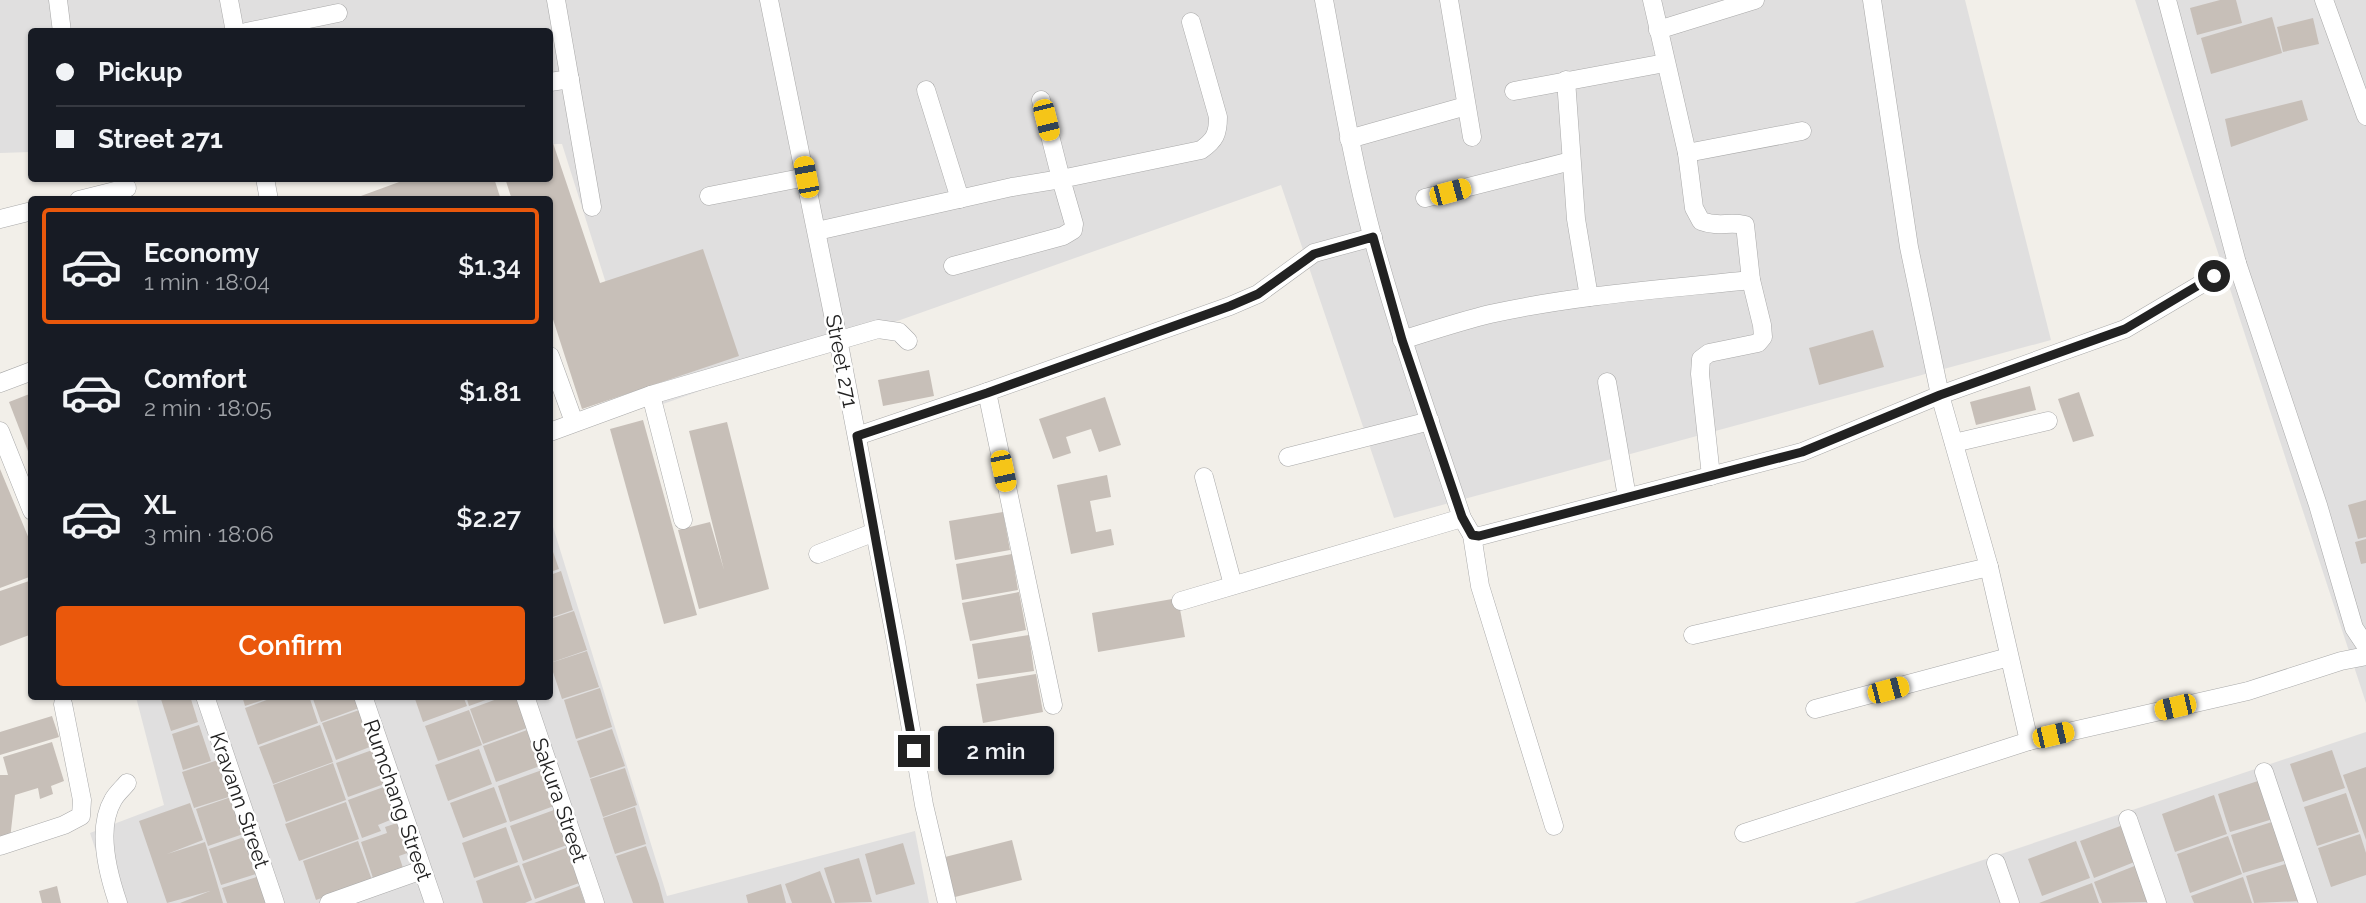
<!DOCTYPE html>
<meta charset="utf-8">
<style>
body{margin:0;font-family:Raleway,sans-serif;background:#20242c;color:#f1f3f6;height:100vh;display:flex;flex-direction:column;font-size:26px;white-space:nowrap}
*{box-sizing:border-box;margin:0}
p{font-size:23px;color:#9ea1a6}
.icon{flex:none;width:38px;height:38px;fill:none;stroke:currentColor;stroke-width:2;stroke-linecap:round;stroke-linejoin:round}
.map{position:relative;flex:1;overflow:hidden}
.drawer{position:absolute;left:28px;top:196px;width:525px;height:504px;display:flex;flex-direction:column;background:#171b24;border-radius:7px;box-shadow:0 2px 5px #0004}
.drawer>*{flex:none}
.top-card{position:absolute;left:28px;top:28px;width:525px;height:154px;border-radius:7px;box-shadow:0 2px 5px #0004;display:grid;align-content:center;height:154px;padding:0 28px;background:#171b24}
.end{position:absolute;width:32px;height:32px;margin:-16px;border:9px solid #222;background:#fff;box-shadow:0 0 0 4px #fff}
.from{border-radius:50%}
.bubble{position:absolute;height:49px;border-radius:7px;background:#171b24;box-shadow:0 2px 5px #0004;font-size:23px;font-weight:600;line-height:49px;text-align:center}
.car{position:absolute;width:21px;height:42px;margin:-21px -10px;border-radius:9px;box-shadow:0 0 5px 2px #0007;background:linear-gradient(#f5c518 24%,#345 0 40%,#f5c518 0 76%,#345 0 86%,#f5c518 0)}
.top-card b{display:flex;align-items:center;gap:24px;height:66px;font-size:26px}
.top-card b+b{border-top:2px solid #363941}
.top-card i{width:18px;height:18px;background:#f1f3f6}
ul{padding:12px 0 0;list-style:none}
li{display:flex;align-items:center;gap:21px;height:116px;margin:0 14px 10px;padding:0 14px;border:4px solid transparent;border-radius:7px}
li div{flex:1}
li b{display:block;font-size:26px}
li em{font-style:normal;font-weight:600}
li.on{border-color:#ea580c}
li>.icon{width:63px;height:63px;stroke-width:1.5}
.button{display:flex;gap:14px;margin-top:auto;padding:14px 28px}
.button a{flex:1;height:80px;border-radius:7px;background:#ea580c;color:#fff;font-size:28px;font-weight:600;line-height:80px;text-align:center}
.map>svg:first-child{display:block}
</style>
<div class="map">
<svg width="2366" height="903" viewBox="0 0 2366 903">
<rect width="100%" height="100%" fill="#f2efe9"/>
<g fill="#e0dfdf">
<polygon points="0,0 1965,0 2051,340 1394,518 1281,185 646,410 562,144 550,144 550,32 32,32 31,152 0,153"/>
<polygon points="2135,0 2366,0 2366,703"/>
<polygon points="550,517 667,896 915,831 929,903 113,903 90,833 164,805 136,697 550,696"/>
<polygon points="2366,732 2366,903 1854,903"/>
</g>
<g fill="#c7bfb8">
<polygon points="2220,0 2236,0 2242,23 2197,35 2190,8"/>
<polygon points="2272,17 2282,53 2211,74 2201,38"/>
<polygon points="2313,18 2319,44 2283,52 2277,27"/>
<polygon points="2302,100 2308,120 2231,147 2225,119"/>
<polygon points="550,134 600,283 703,249 739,356 582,409 550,310 550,200 512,200 505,178 550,178"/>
<polygon points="410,178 494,178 501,200 350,200"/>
<polygon points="1873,330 1884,367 1819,385 1809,348"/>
<polygon points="929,370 934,396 883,406 878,380"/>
<polygon points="2030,386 2036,410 1976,425 1970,402"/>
<polygon points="2079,392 2094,436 2073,442 2058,399"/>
<polygon points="32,393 32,459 31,459 9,402"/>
<polygon points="1105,397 1121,445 1099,452 1091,429 1066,437 1071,453 1053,459 1039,419"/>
<polygon points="643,420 697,615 664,624 610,429"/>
<polygon points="727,422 769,589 699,609 678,530 710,522 724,570 689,431"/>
<polygon points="0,469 32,546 32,576 0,588"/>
<polygon points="1107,475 1111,497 1090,501 1096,532 1111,529 1114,545 1071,554 1057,485"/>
<polygon points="2366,500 2366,537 2358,539 2348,505"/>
<polygon points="1003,512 1010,550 955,560 949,521"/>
<polygon points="2366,539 2366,563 2361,564 2355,542"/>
<polygon points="550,543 559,569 550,572"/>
<polygon points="1012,554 1018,590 962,600 956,564"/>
<polygon points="561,571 573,610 550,618 550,575"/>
<polygon points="32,580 32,634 0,646 0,591"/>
<polygon points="1019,592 1026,630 970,641 962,603"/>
<polygon points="1178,598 1185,637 1098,652 1092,613"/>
<polygon points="574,611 587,650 550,663 550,619"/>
<polygon points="1029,635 1034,671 978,679 972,644"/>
<polygon points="587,651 599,687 562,699 550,663"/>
<polygon points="1036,674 1043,712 983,723 976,684"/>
<polygon points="600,688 612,727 576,739 564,700"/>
<polygon points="160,696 190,696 198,722 171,731"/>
<polygon points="242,696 272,696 272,697 245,706"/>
<polygon points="277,696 309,696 318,723 258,745 245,708"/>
<polygon points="312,696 358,696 362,707 321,722"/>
<polygon points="414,696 463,696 467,706 423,722"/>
<polygon points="466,696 494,696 494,697 469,706"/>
<polygon points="505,696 516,696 527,728 483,744 470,709"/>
<polygon points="362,709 375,745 336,760 322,723"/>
<polygon points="469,710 482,745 438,761 425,726"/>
<polygon points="52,716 59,737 0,755 0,732"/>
<polygon points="199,725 211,761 183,770 172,734"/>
<polygon points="320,725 333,762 273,784 259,747"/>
<polygon points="612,729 625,766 590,778 577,741"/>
<polygon points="527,730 540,766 496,782 483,746"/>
<polygon points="52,742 64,781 51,786 53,794 40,799 38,788 15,795 10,839 0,842 0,775 8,775 3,757"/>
<polygon points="375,749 387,783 348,797 336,763"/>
<polygon points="479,749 492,784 448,801 435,765"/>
<polygon points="2332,750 2345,788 2303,802 2290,764"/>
<polygon points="224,758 235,795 194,808 182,772"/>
<polygon points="333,763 346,800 286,822 273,785"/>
<polygon points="2366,767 2366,840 2343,775"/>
<polygon points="625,768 637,805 603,817 590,779"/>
<polygon points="542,770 554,806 510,822 498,786"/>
<polygon points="2261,780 2273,819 2230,832 2218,794"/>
<polygon points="389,785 400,816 378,825 381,831 362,838 348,800"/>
<polygon points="494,787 507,822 463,838 450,803"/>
<polygon points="2346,793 2359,832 2317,846 2304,807"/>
<polygon points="237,795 249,832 208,846 196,809"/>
<polygon points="2214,795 2227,834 2175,852 2162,814"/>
<polygon points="346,802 359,839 299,861 285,824"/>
<polygon points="190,803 203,840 167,854 205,842 223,903 180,903 210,891 167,903 139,821"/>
<polygon points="635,807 646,844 615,854 603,818"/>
<polygon points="554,810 567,845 523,861 510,826"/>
<polygon points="403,821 413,851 399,856 403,868 373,878 361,842 387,833 385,827"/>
<polygon points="2275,821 2287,860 2243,873 2231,835"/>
<polygon points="2123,825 2137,861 2094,878 2080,841"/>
<polygon points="506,827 518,862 474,878 462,843"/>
<polygon points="2360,834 2366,853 2366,875 2331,887 2318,848"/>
<polygon points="250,835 262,872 221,885 209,849"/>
<polygon points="2228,836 2242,874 2190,893 2177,854"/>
<polygon points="1012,840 1022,880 955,897 945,857"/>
<polygon points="358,841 372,880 316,900 303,861"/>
<polygon points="2076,841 2090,878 2042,896 2028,859"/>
<polygon points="903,843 915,884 876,895 865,854"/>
<polygon points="646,846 659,884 664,903 633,903 616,856"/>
<polygon points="566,848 579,883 535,899 522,864"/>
<polygon points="859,858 872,902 835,903 824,868"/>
<polygon points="2289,863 2301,901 2254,903 2246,876"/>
<polygon points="519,865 532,900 525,903 483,903 476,881"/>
<polygon points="2137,865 2151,902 2102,903 2094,882"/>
<polygon points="820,871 832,903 792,903 785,884"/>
<polygon points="263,875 272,903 227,903 222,888"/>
<polygon points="2243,877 2252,903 2194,903 2191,896"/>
<polygon points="2092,883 2099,903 2039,903"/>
<polygon points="781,884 786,903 748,903 746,895"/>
<polygon points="57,886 61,903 42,903 39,891"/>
<polygon points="579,886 585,903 534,903"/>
</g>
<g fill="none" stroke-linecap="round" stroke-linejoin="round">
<g stroke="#a9a9a9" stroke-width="19">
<g id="minor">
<polyline points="58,0 62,32"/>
<polyline points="229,0 235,32"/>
<polyline points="556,0 592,207"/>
<polyline points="769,0 838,339 896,642 924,805 947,903"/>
<path d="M1324,0C1339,80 1352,161 1373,239C1399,333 1431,425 1462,518L1472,535L1480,536L1802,452L1940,395L2125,329L2237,263"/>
<polyline points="1449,0 1472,137"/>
<path d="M1652,0L1687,153L1694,208L1701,221C1720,228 1727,221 1745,225L1751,280L1762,325L1763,337L1758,343L1709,353L1701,359L1700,374L1711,476"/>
<polyline points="1872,0 1909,247 1940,395 1989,567 2029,741"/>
<polyline points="2167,0 2237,263 2318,505 2354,628 2366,646"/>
<polyline points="2324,0 2366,116"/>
<polyline points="1658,30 1755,0"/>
<polyline points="246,32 338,13"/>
<polyline points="1566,80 1576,219 1589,297"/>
<polyline points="550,82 570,79"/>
<polyline points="926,90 960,199"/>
<polyline points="1514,91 1665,63"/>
<polyline points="1349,139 1466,106"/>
<polyline points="1687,153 1802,131"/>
<polyline points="265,178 269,200"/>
<polyline points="709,196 806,177"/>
<polyline points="1425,198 1571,161"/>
<polyline points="79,200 127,188"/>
<polyline points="0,219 32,211"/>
<polyline points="817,231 1012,187 1061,179 1041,100"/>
<path d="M953,266L1063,236L1073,230L1074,224L1061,179L1201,150C1215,140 1218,134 1218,117L1191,22"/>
<path d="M1402,340C1431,331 1461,321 1490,314C1576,295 1664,289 1751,280"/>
<polyline points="550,356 574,422"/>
<polyline points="1607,382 1627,497"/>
<polyline points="0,383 32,371"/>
<polyline points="987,392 1053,705"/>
<polyline points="651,395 683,520"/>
<polyline points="0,431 32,511"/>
<polyline points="550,432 651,395 878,329 899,332 908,341"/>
<polyline points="857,436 987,392 1230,306 1258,294 1314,253 1373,237"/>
<polyline points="1954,443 2048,421"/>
<polyline points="1288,457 1430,421"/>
<polyline points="1204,477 1233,585"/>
<polyline points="1472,535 1480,586 1554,826"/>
<polyline points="818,554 875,532"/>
<polyline points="1181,601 1462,518"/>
<polyline points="1693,635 1989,567"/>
<polyline points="205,696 275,903"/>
<polyline points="363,696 434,903"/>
<polyline points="525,696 595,903"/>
<polyline points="1815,709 2009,657"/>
<polyline points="2264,772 2308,903"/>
<polyline points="2128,819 2157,903"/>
<polyline points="1744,833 2029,741 2248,691 2341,661 2366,656"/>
<polyline points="0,846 64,825 81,816 82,800 63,704"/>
<polyline points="1996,863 2010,903"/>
<path d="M118,903C108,874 96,829 113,800C116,794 123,788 127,783"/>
<polyline points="329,903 422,870"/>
</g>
</g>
<use href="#minor" stroke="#fff" stroke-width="18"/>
</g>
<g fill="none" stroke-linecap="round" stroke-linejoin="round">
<polyline stroke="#222" stroke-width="9" points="914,751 857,436 987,393 1230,306 1258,294 1314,254 1373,237 1402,340 1462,517 1472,535 1479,536 1802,452 1940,395 2125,329 2214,276"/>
</g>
<g text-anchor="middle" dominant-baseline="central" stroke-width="5" stroke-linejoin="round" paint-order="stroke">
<g font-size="21" fill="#222" stroke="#fff">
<text transform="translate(842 361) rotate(79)">Street 271</text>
<text transform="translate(240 800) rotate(71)">Kravann Street</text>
<text transform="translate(398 800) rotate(71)">Rumchang Street</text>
<text transform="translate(560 800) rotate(71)">Sakura Street</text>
</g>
</g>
</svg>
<i class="end from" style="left:2214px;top:276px"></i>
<i class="end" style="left:914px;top:751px"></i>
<div class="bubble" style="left:938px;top:726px;width:116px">2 min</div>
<i class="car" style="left:1046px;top:120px;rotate:166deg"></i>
<i class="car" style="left:806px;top:177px;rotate:349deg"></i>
<i class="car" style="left:1450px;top:192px;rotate:75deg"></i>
<i class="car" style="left:1003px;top:471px;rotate:168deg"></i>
<i class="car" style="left:1888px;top:690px;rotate:75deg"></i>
<i class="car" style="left:2175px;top:707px;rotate:257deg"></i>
<i class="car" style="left:2053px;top:735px;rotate:77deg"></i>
<div class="top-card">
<b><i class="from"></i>Pickup</b>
<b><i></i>Street 271</b>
</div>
<section class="drawer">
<ul>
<li class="on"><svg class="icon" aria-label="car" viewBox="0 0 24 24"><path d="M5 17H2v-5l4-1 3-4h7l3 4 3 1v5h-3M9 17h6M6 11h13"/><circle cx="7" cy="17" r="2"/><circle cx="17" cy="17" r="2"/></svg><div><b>Economy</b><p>1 min · 18:04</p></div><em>$1.34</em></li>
<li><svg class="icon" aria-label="car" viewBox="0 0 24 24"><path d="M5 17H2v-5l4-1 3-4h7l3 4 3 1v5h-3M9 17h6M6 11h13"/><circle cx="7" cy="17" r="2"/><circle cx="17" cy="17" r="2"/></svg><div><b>Comfort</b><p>2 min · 18:05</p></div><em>$1.81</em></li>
<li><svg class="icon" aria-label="car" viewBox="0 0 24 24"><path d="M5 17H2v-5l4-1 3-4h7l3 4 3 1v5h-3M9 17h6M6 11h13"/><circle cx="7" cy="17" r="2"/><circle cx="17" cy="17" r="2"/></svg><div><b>XL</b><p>3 min · 18:06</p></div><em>$2.27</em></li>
</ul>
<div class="button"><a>Confirm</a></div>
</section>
</div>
